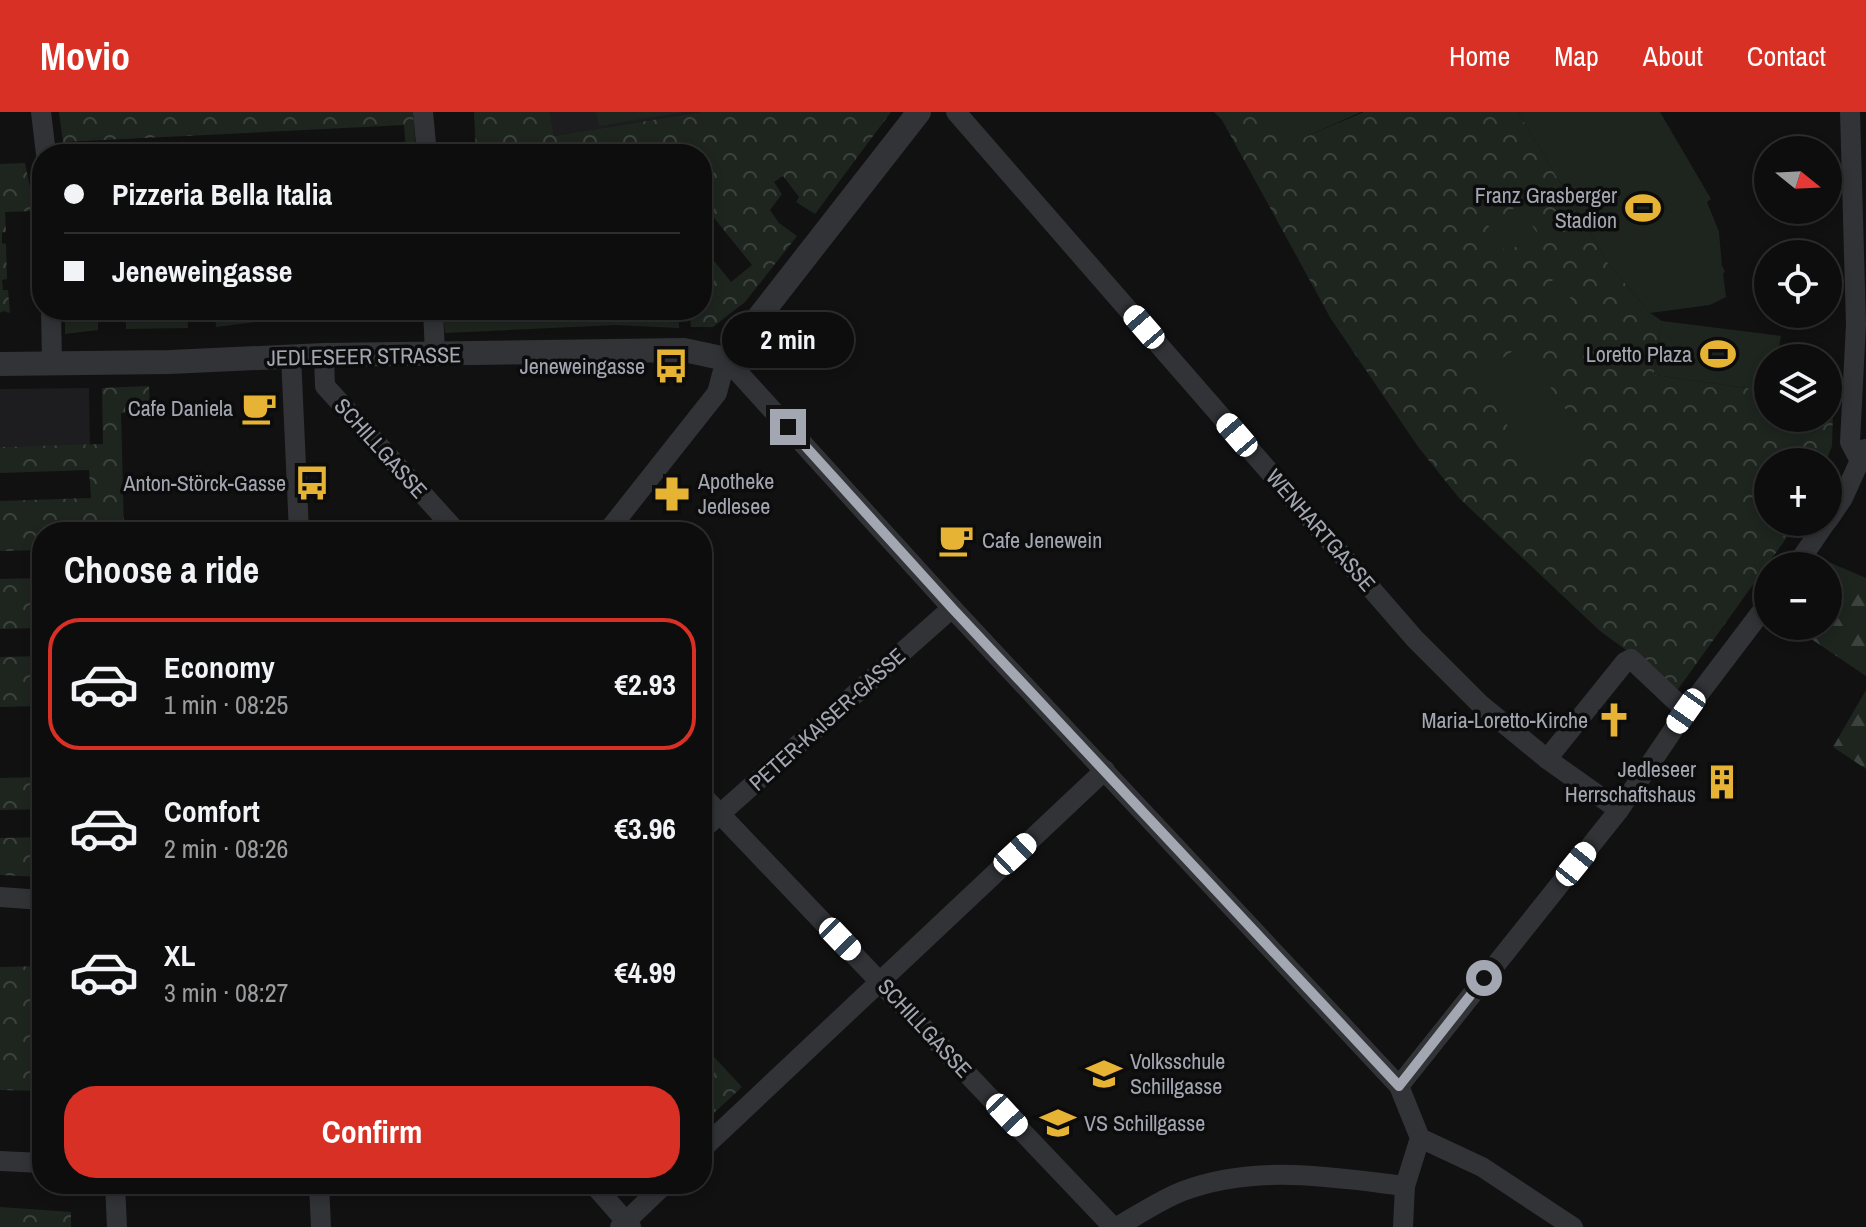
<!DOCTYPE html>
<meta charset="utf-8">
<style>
body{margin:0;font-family:"Archivo Narrow",sans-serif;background:#1b1b1c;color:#f1f3f6;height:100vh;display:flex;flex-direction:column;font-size:30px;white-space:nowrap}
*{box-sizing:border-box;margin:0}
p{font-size:26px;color:#9a9c9e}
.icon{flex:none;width:44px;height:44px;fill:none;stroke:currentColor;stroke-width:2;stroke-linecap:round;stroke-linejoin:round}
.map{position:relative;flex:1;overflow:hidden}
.side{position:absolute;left:32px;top:410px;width:680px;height:672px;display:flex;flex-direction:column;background:#0d0d0e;border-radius:32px;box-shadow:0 4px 12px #0003,0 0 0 2px #2d2d2e}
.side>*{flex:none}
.top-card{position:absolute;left:32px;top:32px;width:680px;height:176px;border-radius:32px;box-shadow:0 4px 12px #0003,0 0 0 2px #2d2d2e;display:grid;align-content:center;height:176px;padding:0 32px;background:#0d0d0e}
.needle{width:52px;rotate:108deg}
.controls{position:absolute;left:1754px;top:24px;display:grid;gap:16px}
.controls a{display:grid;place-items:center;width:88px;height:88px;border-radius:50%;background:#0d0d0e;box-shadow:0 4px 12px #0003,0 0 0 2px #2d2d2e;font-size:40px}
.end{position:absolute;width:36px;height:36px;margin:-18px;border:10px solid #a3a7b2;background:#111;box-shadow:0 0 0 4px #111}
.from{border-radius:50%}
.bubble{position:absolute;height:56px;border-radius:28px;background:#0d0d0e;box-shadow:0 4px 12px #0003,0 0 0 2px #2d2d2e;font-size:26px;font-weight:700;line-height:56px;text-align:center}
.car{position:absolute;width:24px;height:48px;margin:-24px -12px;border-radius:10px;box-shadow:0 0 6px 2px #0007;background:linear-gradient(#fff 24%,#345 0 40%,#fff 0 76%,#345 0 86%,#fff 0)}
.top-card b{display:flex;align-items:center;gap:28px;height:76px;font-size:30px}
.top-card b+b{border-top:2px solid #2d2d2e}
.top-card i{width:20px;height:20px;background:#f1f3f6}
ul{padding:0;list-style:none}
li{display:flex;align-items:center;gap:24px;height:132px;margin:0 16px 12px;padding:0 16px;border:4px solid transparent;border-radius:32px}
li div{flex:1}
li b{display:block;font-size:30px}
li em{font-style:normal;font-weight:700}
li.active{border-color:#d93025}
li>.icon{width:72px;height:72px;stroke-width:1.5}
h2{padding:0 32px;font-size:36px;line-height:96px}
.action{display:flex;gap:16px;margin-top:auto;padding:16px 32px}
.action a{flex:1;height:92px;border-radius:32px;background:#d93025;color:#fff;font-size:32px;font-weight:700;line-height:92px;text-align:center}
header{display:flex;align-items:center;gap:48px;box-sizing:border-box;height:112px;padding:0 40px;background:#d93025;color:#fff}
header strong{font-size:38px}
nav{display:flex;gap:44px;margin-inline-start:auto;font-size:28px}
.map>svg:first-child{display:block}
</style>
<header>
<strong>Movio</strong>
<nav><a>Home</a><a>Map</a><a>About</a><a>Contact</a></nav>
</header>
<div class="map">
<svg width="1866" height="1115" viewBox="0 0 1866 1115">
<defs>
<pattern id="forest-firs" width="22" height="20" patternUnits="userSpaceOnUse" patternTransform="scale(2)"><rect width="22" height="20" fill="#1e251f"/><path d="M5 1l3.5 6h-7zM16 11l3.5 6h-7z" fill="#3c423d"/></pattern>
<pattern id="park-crowns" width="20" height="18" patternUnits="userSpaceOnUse" patternTransform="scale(2)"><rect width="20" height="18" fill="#1e251f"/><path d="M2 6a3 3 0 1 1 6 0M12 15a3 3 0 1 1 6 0" fill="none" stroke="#3c423d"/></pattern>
</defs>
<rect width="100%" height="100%" fill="#111112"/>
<g fill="#1d1d1f">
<polygon points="550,0 701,0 554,24"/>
<polygon points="89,276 90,333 0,335 0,277"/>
</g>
<g fill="url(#forest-firs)">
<polygon points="1819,446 1866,466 1866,564 1792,514 1828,514 1828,454 1813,454"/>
<polygon points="1866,578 1866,657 1833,635"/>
</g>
<g fill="url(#park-crowns)">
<polygon points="59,0 413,0 416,42 358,42 406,40 404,13 63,30"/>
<polygon points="474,0 550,0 554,24 701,0 891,0 815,102 796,90 799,85 783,64 774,70 782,82 770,98 779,111 797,124 745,190 713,215 691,215 689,199 679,199 679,216 615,213 445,221 443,198 702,198 702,134 731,170 752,153 702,91 702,42 476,42"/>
<polygon points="1214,0 1278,0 1293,30 1364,0 1518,0 1608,151 1650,201 1662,209 1654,263 1768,279 1768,306 1828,306 1828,264 1834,264 1832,334 1826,350 1768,350 1768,410 1798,410 1676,580 1637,546 1600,519 1459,386 1419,336 1331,207 1222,8"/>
<polygon points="25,51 35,99 5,100 6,120 2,121 2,131 6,132 7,167 2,168 3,178 8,178 10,201 3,199 0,201 0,52"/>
<polygon points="65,198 98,198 98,218 65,222"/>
<polygon points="126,198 187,198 188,216 126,217"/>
<polygon points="215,198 280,198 281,207 216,215"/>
<polygon points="149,274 150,299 121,301 124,420 42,420 42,438 0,439 0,389 91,386 89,358 0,361 0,335 103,332 102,276"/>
<polygon points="42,466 42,516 0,517 0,467"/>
<polygon points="42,544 42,594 0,595 0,545"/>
<polygon points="42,665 42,697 0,698 0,666"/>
<polygon points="42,725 42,765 0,763 0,726"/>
<polygon points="42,854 42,979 0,978 0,855"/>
<polygon points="702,932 742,975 702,1012"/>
<polygon points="0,1095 71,1100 71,1115 0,1115"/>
</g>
<g fill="#1e251f">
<polygon points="596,0 684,0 599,14"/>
<polygon points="1278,0 1361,0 1292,31"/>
<polygon points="1518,0 1660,0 1711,87 1707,90 1719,120 1722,154 1725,159 1723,162 1726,185 1710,193 1650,201 1608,151"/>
<polygon points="1519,93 1537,121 1506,141 1488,113"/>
<polygon points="1556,166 1581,201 1562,214 1538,179"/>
<polygon points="1662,209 1781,224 1777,246 1768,246 1768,279 1654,263"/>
<polygon points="1521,233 1591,334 1543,365 1475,266"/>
</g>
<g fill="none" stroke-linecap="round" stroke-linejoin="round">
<g stroke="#323337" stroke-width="20">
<polyline points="41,0 46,42"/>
<polyline points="423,0 427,42"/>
<polyline points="956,0 1415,527 1480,592 1547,647 1619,698"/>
<polyline points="1850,0 1856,212 1850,330 1859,347"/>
<polyline points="51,198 52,251"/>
<polyline points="433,198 435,241"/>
<polyline points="324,243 325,274 457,420"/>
<polyline points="291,244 299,420"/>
<polyline points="726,247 952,496 1399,974 1420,1026 1405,1074 1403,1115"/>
<polyline points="1828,408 1843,386 1865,337"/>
<polyline points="607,420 717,281 726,247"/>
<polyline points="1796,454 1826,410"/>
<polyline points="1547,647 1625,550 1631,547 1686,599"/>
<polyline points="702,683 1113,1115"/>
<polyline points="702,718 952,496"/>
<polyline points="0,785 42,788"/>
<polyline points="1399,974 1619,698 1686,599 1768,491"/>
<polyline points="1420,1026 1482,1055 1573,1115"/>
<polyline points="702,1037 1105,658"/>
<polyline points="0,1049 42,1051"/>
<polyline points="115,1072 117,1115"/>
<polyline points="319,1072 321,1115"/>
<polyline points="593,1072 631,1115"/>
<polyline points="620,1115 665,1072"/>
<path d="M1117,1115C1138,1103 1160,1088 1183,1079C1255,1052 1330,1065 1405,1074"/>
</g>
<polyline stroke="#323337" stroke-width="24" points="0,252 170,250 324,243 684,238 726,247 919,0"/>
</g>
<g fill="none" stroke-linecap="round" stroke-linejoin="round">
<polyline stroke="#a3a7b2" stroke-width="10" points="788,315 952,496 1399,974 1484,866"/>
</g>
<defs>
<g id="stadium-bare" transform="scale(2.76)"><path d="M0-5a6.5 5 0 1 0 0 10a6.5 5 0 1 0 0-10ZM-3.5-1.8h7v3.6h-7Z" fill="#e7b334" stroke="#0c0c0d" stroke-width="2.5" paint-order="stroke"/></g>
<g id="bus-bare" transform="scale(2.76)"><path d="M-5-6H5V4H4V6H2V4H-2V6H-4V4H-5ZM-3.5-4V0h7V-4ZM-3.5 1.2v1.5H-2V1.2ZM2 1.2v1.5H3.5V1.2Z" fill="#e7b334" stroke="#0c0c0d" stroke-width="2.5" paint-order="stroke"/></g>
<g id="cafe-bare" transform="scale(2.76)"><path d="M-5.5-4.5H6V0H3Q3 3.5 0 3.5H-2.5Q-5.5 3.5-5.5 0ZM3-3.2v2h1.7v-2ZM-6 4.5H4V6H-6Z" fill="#e7b334" stroke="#0c0c0d" stroke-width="2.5" paint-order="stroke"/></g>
<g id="pharmacy-bare" transform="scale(2.76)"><path d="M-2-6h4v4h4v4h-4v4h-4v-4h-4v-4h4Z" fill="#e7b334" stroke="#0c0c0d" stroke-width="2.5" paint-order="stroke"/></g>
<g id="church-bare" transform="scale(2.76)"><path d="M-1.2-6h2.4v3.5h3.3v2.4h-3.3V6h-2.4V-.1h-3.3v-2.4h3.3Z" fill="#e7b334" stroke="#0c0c0d" stroke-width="2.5" paint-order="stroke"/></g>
<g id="building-bare" transform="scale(2.76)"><path d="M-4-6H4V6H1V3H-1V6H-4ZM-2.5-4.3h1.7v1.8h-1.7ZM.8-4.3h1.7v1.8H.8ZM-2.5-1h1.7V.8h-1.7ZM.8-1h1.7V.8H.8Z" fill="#e7b334" stroke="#0c0c0d" stroke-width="2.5" paint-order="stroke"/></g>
<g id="school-bare" transform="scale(2.76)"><path d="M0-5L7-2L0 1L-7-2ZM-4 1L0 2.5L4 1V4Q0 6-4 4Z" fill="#e7b334" stroke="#0c0c0d" stroke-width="2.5" paint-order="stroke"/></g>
</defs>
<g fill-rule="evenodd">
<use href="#stadium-bare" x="1643" y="96"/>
<use href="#stadium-bare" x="1718" y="242"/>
<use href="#bus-bare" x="671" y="254"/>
<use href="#cafe-bare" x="259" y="296"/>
<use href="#bus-bare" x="312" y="371"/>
<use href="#pharmacy-bare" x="672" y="382"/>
<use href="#cafe-bare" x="956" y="428"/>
<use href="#church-bare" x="1614" y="608"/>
<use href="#building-bare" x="1722" y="670"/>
<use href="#school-bare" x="1104" y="962"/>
<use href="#school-bare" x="1058" y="1011"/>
</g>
<g text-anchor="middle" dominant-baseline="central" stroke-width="7" stroke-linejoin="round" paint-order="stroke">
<g font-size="22" fill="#a3a7b2" stroke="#0c0c0d" text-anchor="end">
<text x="1617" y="83">Franz Grasberger<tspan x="1617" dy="25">Stadion</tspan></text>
<text x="1692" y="242">Loretto Plaza</text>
<text x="645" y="254">Jeneweingasse</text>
<text x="233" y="296">Cafe Daniela</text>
<text x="698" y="369" text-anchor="start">Apotheke<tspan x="698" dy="25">Jedlesee</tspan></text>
<text x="286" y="371">Anton-Störck-Gasse</text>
<text x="982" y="428" text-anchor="start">Cafe Jenewein</text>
<text x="1588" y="608">Maria-Loretto-Kirche</text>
<text x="1696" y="657">Jedleseer<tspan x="1696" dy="25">Herrschaftshaus</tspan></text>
<text x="1130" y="949" text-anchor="start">Volksschule<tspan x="1130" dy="25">Schillgasse</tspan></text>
<text x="1084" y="1011" text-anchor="start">VS Schillgasse</text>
</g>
<g font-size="22" fill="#a3a7b2" stroke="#0c0c0d">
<text transform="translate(364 244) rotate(-1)">JEDLESEER STRASSE</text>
<text transform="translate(381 336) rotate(48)">SCHILLGASSE</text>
<text transform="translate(1321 418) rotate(49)">WENHARTGASSE</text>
<text transform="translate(827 607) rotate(-42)">PETER-KAISER-GASSE</text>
<text transform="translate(925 916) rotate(47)">SCHILLGASSE</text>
</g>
</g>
</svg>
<div class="controls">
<a><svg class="needle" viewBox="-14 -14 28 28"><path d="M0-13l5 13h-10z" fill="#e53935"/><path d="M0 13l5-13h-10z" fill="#9a9c9e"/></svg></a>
<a><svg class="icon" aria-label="locate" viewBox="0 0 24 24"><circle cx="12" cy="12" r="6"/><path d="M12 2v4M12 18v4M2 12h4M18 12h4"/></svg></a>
<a><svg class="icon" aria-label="layers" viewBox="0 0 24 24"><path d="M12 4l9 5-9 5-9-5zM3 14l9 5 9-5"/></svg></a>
<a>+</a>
<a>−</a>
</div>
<i class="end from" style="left:1484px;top:866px"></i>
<i class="end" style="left:788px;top:315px"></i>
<div class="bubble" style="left:722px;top:200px;width:132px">2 min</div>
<i class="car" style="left:1144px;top:215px;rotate:319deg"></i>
<i class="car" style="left:1237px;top:323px;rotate:319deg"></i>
<i class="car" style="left:1686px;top:599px;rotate:215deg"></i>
<i class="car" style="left:1015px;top:742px;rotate:47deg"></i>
<i class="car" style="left:1576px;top:752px;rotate:39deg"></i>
<i class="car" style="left:840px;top:827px;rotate:136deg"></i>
<i class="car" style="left:1007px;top:1003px;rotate:137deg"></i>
<div class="top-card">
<b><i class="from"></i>Pizzeria Bella Italia</b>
<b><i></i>Jeneweingasse</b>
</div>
<section class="side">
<h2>Choose a ride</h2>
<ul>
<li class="active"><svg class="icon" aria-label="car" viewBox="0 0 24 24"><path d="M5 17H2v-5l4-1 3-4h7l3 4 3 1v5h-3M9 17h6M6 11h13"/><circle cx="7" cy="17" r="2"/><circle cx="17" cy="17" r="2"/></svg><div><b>Economy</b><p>1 min · 08:25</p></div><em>€2.93</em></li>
<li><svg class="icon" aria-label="car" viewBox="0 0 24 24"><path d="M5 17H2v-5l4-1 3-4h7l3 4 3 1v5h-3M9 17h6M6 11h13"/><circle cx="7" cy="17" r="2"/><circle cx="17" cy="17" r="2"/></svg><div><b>Comfort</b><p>2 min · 08:26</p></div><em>€3.96</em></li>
<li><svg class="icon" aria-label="car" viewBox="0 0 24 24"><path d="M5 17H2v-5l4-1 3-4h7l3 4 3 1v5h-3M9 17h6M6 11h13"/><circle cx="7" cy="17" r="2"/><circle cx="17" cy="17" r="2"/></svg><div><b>XL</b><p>3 min · 08:27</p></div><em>€4.99</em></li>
</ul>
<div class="action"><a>Confirm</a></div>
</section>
</div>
